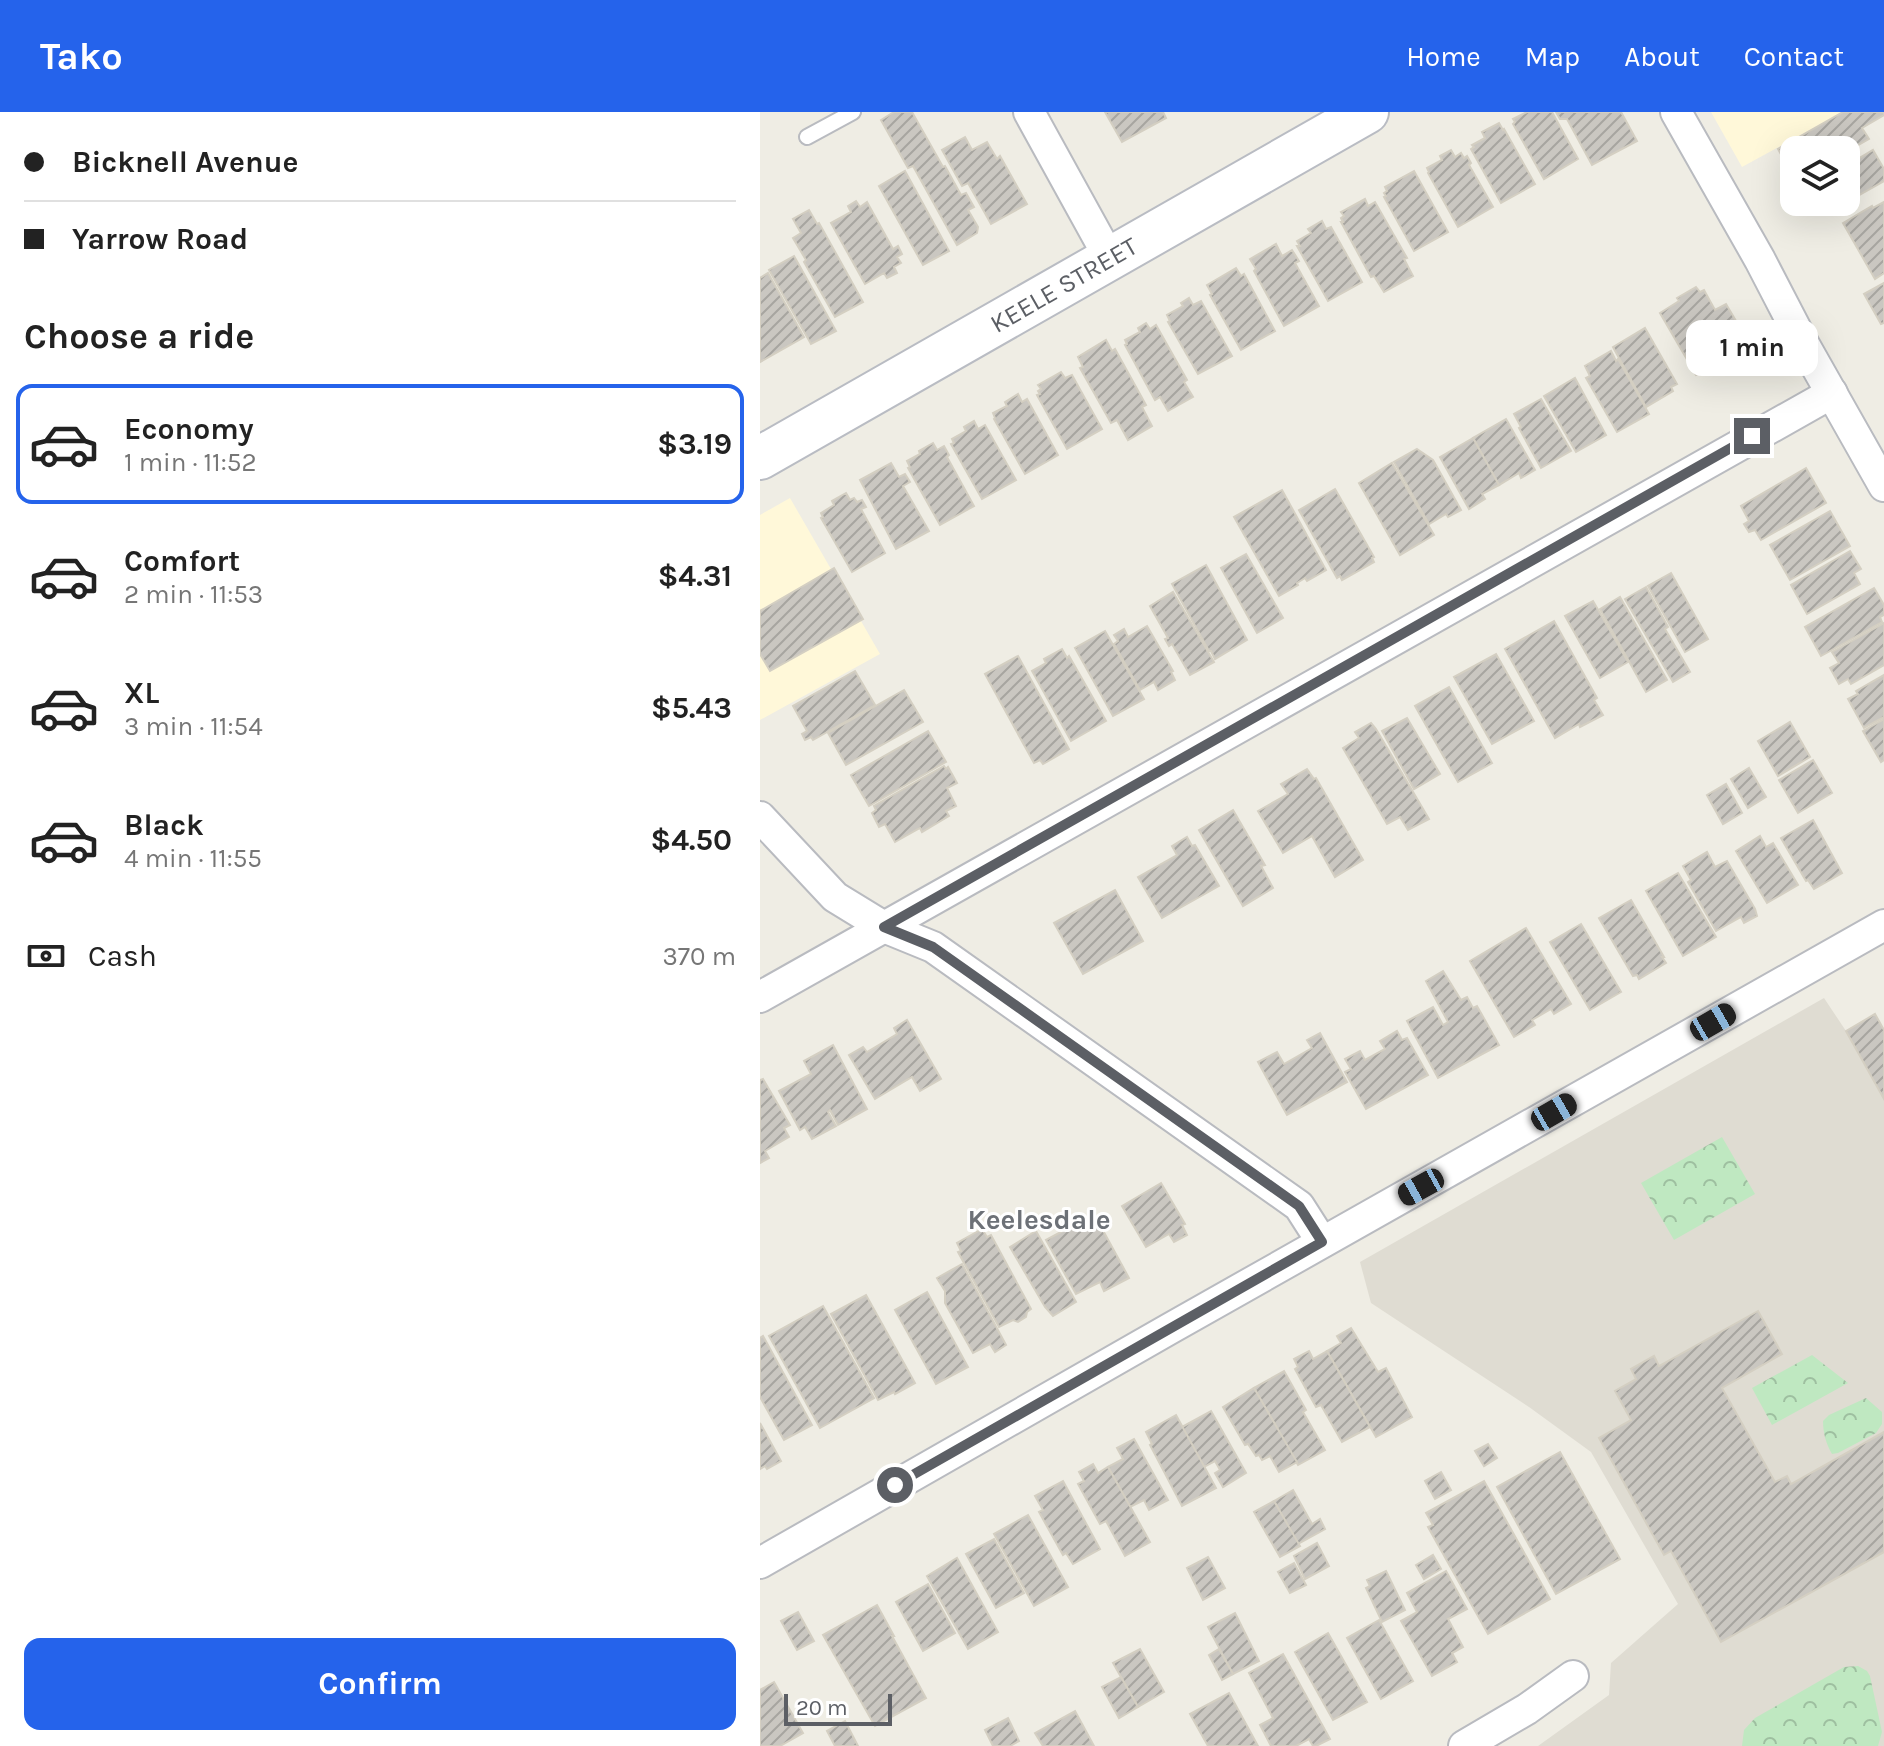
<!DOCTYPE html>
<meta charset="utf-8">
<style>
body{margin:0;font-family:Karla,sans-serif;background:#f2f2f2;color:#222;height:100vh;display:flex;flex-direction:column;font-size:30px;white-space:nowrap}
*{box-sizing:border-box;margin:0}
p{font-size:26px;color:#767676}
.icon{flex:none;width:44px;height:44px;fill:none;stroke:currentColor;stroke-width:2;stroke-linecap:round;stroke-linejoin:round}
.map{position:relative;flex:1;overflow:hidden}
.details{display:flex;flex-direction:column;background:#fff;width:760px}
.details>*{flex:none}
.banner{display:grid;align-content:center;height:176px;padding:0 24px;background:#fff}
.tools{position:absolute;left:1020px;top:24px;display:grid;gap:16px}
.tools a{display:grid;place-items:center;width:80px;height:80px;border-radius:16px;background:#fff;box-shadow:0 8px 32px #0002;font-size:40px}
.scale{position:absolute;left:24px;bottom:20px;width:108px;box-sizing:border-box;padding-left:8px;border:4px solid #5c5f65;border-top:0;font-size:22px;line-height:28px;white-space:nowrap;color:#5c5f65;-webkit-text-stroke:6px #fff;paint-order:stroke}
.end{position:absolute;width:36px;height:36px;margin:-18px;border:10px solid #5c5f65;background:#fff;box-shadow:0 0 0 4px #fff}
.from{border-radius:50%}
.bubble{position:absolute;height:56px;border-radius:16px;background:#fff;box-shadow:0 8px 32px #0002;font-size:26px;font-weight:700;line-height:56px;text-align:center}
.car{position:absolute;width:24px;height:48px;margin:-24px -12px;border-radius:10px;box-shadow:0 0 6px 2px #0007;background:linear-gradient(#222 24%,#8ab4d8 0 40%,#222 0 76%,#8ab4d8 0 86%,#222 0)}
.banner b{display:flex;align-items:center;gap:28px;height:76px;font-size:30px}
.banner b+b{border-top:2px solid #e0e0e0}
.banner i{width:20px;height:20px;background:#222}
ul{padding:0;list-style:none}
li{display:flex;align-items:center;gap:24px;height:120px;margin:0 16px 12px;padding:0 8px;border:4px solid transparent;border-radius:16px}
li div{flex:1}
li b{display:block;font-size:30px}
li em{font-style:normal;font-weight:700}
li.active{border-color:#2563eb}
li>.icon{width:72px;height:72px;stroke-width:1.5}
h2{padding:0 24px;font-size:36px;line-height:96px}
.pay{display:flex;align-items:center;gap:20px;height:88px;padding:0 24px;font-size:30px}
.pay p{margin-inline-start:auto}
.primary-button{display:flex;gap:16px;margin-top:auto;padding:16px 24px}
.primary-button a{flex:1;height:92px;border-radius:16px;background:#2563eb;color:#fff;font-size:32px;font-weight:700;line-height:92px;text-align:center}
header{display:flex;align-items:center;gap:48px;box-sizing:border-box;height:112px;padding:0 40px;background:#2563eb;color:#fff}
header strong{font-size:38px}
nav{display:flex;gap:44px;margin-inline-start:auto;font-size:28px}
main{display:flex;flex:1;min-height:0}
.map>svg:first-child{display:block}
</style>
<header>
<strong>Tako</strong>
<nav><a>Home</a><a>Map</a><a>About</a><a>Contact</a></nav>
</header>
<main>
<section class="details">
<div class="banner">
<b><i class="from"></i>Bicknell Avenue</b>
<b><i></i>Yarrow Road</b>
</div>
<h2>Choose a ride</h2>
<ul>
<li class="active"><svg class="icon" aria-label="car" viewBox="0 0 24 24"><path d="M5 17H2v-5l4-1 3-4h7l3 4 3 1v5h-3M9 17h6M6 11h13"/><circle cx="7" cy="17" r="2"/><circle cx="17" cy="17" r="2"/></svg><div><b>Economy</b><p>1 min · 11:52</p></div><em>$3.19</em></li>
<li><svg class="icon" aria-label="car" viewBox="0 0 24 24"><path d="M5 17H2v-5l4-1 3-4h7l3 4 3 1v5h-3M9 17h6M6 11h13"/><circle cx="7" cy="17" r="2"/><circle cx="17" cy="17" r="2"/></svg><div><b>Comfort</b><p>2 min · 11:53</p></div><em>$4.31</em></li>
<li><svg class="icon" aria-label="car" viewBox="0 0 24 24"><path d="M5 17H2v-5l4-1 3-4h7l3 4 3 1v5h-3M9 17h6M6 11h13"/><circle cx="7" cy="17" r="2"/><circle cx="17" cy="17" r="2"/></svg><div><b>XL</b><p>3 min · 11:54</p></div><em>$5.43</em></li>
<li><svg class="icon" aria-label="car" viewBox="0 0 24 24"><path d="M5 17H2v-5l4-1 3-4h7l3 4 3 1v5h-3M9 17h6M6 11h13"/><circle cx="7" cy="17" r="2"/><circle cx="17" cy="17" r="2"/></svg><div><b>Black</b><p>4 min · 11:55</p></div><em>$4.50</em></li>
</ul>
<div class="pay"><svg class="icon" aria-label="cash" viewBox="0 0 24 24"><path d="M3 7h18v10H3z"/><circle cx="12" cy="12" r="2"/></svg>Cash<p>370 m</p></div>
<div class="primary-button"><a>Confirm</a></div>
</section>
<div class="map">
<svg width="1124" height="1634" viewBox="0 0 1124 1634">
<defs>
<pattern id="park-crowns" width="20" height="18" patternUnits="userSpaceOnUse" patternTransform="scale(2)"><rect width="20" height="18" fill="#bfe8c1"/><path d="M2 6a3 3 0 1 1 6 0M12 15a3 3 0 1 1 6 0" fill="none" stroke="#9ebfa0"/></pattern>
<pattern id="building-hatch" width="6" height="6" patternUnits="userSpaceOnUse" patternTransform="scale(2)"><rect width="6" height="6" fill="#cac7c1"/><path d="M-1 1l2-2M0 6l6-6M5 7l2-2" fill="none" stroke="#a7a5a0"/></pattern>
</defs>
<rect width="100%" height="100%" fill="#efede4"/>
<g fill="#fff8d9">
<polygon points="951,0 1083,0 982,55"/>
<polygon points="30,386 120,542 0,608 0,403"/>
</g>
<polygon fill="#dfdcd2" points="1064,886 1086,919 1124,987 1124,1634 778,1634 849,1583 851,1551 918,1492 831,1340 769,1295 611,1191 600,1150"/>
<g fill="url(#park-crowns)">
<polygon points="962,1025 995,1082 914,1128 881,1071"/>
<polygon points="1052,1243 1088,1271 1012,1313 992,1276"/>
<path d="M1106,1286L1122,1300V1312L1116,1321L1078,1341L1072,1342C1066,1332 1063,1321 1063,1309L1069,1303Z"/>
<polygon points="1098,1554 1107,1559 1110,1564 1122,1620 1118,1634 982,1634 984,1618 995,1606 1084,1555"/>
</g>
<g fill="url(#building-hatch)" stroke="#d4cfc2" stroke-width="2">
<polygon points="134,0 152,0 183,55 185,54 201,83 206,81 214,95 208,98 218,115 217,121 197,133 153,54 148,56 121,8"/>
<polygon points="345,0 403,0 406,6 362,30"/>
<polygon points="767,0 792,0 818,47 784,67 753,12 755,10 753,7"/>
<polygon points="796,0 861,0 877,29 832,53 807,7 800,7"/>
<polygon points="1083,0 1124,0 1124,3 1102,16 1109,27 1086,40 1086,38 1034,38 1034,66 1018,37"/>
<polygon points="739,11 743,18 744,17 775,72 741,91 711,37 714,35 712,33 725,26 722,20"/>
<polygon points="205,25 212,38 227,30 237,47 240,44 267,92 231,112 208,71 202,74 182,38"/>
<polygon points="691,38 695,45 701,41 704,46 707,44 711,51 709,53 733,95 698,115 668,61 669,60 667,56 682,48 680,44"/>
<polygon points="1113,38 1124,57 1124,69 1076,96 1073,90 1086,90 1086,54"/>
<polygon points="145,59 189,139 163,153 119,74"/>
<polygon points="654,59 688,120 654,139 624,85 626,84 624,81 627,79 625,75"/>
<polygon points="605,87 608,94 615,90 647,146 644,147 653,164 624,180 614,164 611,165 581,110 583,110 581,106 584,104 581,100"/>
<polygon points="96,89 100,95 107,90 133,137 138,134 142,142 137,145 141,151 134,155 137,161 127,166 124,161 105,172 71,111 91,100 88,94"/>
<polygon points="1124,90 1124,161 1115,167 1083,111 1112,94 1113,96"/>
<polygon points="49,98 57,112 59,111 103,190 75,205 44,150 46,148 33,126 41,121 33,107"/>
<polygon points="562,109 566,117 571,115 602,170 568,189 537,134 540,134 537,129 551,121 548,117"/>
<polygon points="516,132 522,144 532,138 539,149 535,151 559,194 524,214 494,159 496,157 490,147"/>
<polygon points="34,144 76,219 51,232 9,158"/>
<polygon points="476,156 481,164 484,162 515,219 481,238 450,183 452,182 447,173"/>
<polygon points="8,161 44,225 0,250 0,166"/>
<polygon points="1124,171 1124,211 1121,212 1104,182"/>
<polygon points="936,175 940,180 944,178 955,198 966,192 976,209 966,215 979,238 936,263 900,201 919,189 917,186"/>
<polygon points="429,186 433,193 441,189 472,244 438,262 408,210 410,209 407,203 423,194 421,191"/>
<polygon points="386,211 390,217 396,213 427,268 424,270 433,285 408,299 400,285 395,288 365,233 367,232 365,228 380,220 378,216"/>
<polygon points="885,216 917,272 911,275 913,279 886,295 853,235"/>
<polygon points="346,228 352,239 355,237 386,293 382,295 392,314 368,328 357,308 351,311 320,256 323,255 318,245"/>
<polygon points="851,239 856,249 858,247 889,302 857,320 826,266 830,264 825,254"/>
<polygon points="301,260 305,266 312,263 342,317 307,337 277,283 280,282 278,279 281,277 278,273"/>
<polygon points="815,266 846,323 816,340 784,284"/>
<polygon points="258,282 262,290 267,287 298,343 265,362 234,307 235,306 233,301 247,294 245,290"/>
<polygon points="781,287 811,339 781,356 759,316 761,315 754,302"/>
<polygon points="746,307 775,358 761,366 759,361 739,373 713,326"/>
<polygon points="214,309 218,317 225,313 256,368 222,387 191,332 194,331 192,327 206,319 204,315"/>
<polygon points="713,326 739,373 722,382 725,387 709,397 680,345"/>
<polygon points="173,331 177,338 184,334 189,343 187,345 214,394 180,413 148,356 150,355 147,349 160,342 159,339"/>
<polygon points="657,337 673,348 701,398 688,405 686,402 669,412 634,350"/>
<polygon points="131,351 139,365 145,362 150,370 143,374 169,419 136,437 100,368"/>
<polygon points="632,351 674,423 640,443 599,371"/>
<polygon points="1046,356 1066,391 1001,428 995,418 989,420 984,412 989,409 981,394"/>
<polygon points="575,377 614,445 612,446 614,450 582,468 580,464 577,466 539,398"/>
<polygon points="522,378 566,458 547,469 545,466 537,471 538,473 519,484 474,405"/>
<polygon points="86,381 90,388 94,386 97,390 102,388 106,395 101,397 125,441 92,460 61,406 63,405 61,401 74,393 72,389"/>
<polygon points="1070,399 1090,434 1030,468 1010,433"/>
<polygon points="1090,439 1101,457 1094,461 1100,472 1047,502 1031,473"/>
<polygon points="486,442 523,506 497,521 461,456"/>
<polygon points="446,453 487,528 455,547 451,539 449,539 412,472"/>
<polygon points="74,456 103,507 10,559 0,542 0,499"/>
<polygon points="911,461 948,527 925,540 888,474"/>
<polygon points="886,475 908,515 905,517 930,560 913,570 865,487"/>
<polygon points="1114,476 1124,493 1124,503 1120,505 1122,510 1061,544 1045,515"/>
<polygon points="413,480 454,550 430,563 412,532 409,534 405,527 408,526 390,494"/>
<polygon points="860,485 907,568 886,580 840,497"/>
<polygon points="833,489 868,550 840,566 805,504"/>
<polygon points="794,509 837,586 834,588 843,603 820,615 819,612 795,626 745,537"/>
<polygon points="1124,511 1124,553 1091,572 1088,567 1079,572 1070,556 1079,551 1072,540"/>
<polygon points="387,514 413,559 411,560 415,568 398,578 394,570 380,578 354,532 358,529 354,523 364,517 368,525"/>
<polygon points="345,519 384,587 353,604 315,536"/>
<polygon points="302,537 307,546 309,544 346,609 311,629 272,559 286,551 284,547"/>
<polygon points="736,542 774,609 732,632 694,565"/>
<polygon points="258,544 309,637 283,652 280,648 274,651 225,562"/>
<polygon points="95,559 115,593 53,628 51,625 45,628 42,622 47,619 33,594"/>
<polygon points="1124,563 1124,605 1104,616 1088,587 1098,582 1096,579"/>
<polygon points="689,575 732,651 698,670 655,594"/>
<polygon points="144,578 163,610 86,653 68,621"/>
<polygon points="647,606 680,662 654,677 622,619"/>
<polygon points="1124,607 1124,648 1121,650 1103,619"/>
<polygon points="1030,610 1050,645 1018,664 998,629"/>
<polygon points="611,611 616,617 669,707 648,718 640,705 627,712 583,636 599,626 595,620"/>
<polygon points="168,619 186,650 109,694 91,663"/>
<polygon points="1053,648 1072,681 1038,701 1019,668"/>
<polygon points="184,654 186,657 188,655 197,671 187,676 196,694 186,699 189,704 162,720 160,716 135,730 125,712 119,715 112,701 116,698 114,694"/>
<polygon points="989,656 1006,685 988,696 971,667"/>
<polygon points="547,657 554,667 556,666 603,748 575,765 552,724 523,741 498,699 528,682 521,672"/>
<polygon points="966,672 982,701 963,712 947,683"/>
<polygon points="473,698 505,753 501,754 513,776 483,794 439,718"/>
<polygon points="1053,708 1082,761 1054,777 1048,768 1046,769 1021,726"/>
<polygon points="1000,724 1006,735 1013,731 1038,773 1007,791 976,739"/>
<polygon points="427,725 432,734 435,733 459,774 402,806 378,765 417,743 412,734"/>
<polygon points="947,740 955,755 967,749 995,797 997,804 984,811 981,805 956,819 928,770 931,768 923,754"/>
<polygon points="918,761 956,825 923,844 886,779"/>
<polygon points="355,778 383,829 323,862 294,811"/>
<polygon points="871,788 904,845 902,845 906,851 879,867 877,863 873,864 839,806"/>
<polygon points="821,812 861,880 830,898 790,830"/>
<polygon points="766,816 811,892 794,902 791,897 772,908 775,913 754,925 710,849"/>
<polygon points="683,859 701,888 707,885 713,896 717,894 739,933 678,966 647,909 673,895 683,913 688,910 666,869"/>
<polygon points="1115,902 1124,918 1124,987 1086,919"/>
<polygon points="147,908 181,967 160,979 152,965 115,987 89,943 103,935 107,940 137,922 134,916"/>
<polygon points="637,919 642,928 647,926 668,963 606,997 585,960 591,957 585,947 600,939 605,948 625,937 620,929"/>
<polygon points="560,921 587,970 527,1003 498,950 517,940 524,952 552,936 547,928"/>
<polygon points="73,933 107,997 78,1013 70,998 68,1000 76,1014 52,1027 45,1015 40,1018 19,979 51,962 44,949"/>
<polygon points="3,967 30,1013 24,1016 29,1025 5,1039 9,1046 0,1051 0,968"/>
<polygon points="401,1071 425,1112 422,1113 427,1123 414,1130 409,1122 386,1135 362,1094"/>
<polygon points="334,1102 369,1166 344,1179 340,1170 316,1182 286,1128"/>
<polygon points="222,1117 227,1125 231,1123 271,1197 267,1200 266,1205 258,1210 253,1208 239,1215 198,1140 201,1139 197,1131"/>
<polygon points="276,1119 316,1190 293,1204 285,1195 250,1135"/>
<polygon points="202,1152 246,1233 235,1240 230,1232 213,1241 185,1191 185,1179 177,1166"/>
<polygon points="167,1180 208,1255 176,1272 135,1198"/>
<polygon points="106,1183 155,1271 135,1282 134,1280 118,1288 71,1202"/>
<polygon points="63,1194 114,1286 60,1316 9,1224"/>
<polygon points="998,1199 1022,1242 962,1276 1015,1370 1027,1364 1031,1372 1124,1320 1124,1440 961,1530 911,1439 904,1443 839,1326 871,1308 855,1279 876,1267 871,1257 894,1244 899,1254"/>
<polygon points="591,1216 618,1260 626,1256 652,1305 616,1325 567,1239 581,1231 577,1224"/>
<polygon points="3,1224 52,1313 24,1328 0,1285 0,1226"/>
<polygon points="549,1239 553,1247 567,1239 610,1315 582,1330 561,1293 556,1295 535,1257 538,1255 534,1247"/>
<polygon points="524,1259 546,1298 543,1300 565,1338 538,1353 494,1276"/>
<polygon points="494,1276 537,1350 519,1360 510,1344 502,1348 499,1343 496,1344 488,1332 485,1333 463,1295"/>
<polygon points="451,1299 486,1361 463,1375 455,1361 460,1358 455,1349 444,1355 422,1315"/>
<polygon points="416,1303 456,1376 422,1394 390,1333 392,1332 386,1320"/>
<polygon points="0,1311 21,1349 7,1357 5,1354 0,1357"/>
<polygon points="374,1327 408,1388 389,1398 384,1388 370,1395 348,1355 363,1347 357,1336"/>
<polygon points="728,1332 737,1346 724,1354 715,1339"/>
<polygon points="800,1340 860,1447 796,1482 737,1375"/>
<polygon points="333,1352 338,1361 348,1355 390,1430 365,1444 346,1409 340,1412 318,1372 324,1369 319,1360"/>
<polygon points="681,1360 691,1378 675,1387 665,1369"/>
<polygon points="303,1369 340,1437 313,1452 306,1441 303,1443 279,1400 283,1398 275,1384"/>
<polygon points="724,1369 790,1487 728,1522 668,1415 673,1413 666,1401"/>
<polygon points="533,1378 552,1412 560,1407 565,1417 538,1432 514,1389"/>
<polygon points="514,1389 540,1434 520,1445 494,1400"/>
<polygon points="268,1403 308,1475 274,1494 234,1422"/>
<polygon points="234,1427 264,1481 236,1496 206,1442"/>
<polygon points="557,1431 569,1454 545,1467 534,1444"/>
<polygon points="673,1443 681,1457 664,1467 656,1453"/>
<polygon points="448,1445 465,1476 443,1488 427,1456"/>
<polygon points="197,1446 238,1520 208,1537 167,1464"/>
<polygon points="534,1451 546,1473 530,1481 518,1460"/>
<polygon points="626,1459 645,1498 622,1510 606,1476 610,1474 607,1468"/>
<polygon points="686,1459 707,1497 688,1507 703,1535 692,1541 697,1550 672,1564 641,1509 657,1500 647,1481"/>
<polygon points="168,1472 195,1521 163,1539 136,1490"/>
<polygon points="117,1493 134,1524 132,1524 166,1586 115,1614 63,1523"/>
<polygon points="38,1500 54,1529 37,1538 21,1509"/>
<polygon points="475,1501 499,1549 473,1562 448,1515"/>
<polygon points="619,1508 653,1569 621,1587 587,1526"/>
<polygon points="568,1521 607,1590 573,1608 535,1540"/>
<polygon points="380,1537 404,1580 378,1595 353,1551"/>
<polygon points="459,1537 473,1562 462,1568 449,1543"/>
<polygon points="523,1542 570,1627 556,1634 553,1634 549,1627 536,1634 511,1634 500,1613 513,1606 489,1561"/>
<polygon points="361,1565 378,1595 359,1606 342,1575"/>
<polygon points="14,1570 43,1621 20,1634 0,1634 0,1578"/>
<polygon points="469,1581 498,1634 448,1634 430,1602"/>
<polygon points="315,1599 334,1634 283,1634 275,1621"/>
<polygon points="248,1606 259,1629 250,1634 233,1634 225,1618"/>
<polygon points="85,1609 98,1634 75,1634 67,1619"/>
</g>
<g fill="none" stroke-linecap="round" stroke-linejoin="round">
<g stroke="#b9bbc0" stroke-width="18">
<polyline id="service" points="47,25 93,0"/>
</g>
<g stroke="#b9bbc0" stroke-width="34">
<g id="minor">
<polyline points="269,0 350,147"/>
<polyline points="916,0 1000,148 1042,229 1124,374"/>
<polyline points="0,705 75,785 124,815 173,835 539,1094 562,1130"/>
<polyline points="0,885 1072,281"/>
<polyline points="0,1451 411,1216 1124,813"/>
<polyline points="704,1634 767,1597 813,1564"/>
</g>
</g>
<g stroke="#b9bcc3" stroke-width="46">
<polyline id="secondary" points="0,346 607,0"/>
</g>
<use href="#service" stroke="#fff" stroke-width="14"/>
<use href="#minor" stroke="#fff" stroke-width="30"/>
<use href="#secondary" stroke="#fff" stroke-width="42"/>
</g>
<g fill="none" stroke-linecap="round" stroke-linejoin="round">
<polyline stroke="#5c5f65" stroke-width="10" points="135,1373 562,1130 539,1094 173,835 124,815 992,324"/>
</g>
<g text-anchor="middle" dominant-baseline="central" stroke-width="6" stroke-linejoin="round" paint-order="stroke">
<g font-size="26" fill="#5c5f65" stroke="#fff">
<text transform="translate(304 173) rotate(-30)">KEELE STREET</text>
</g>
<g font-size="28" font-weight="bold" fill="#6d7177" stroke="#fff">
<text x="279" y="1107">Keelesdale</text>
</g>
</g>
</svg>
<div class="tools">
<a><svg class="icon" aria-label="layers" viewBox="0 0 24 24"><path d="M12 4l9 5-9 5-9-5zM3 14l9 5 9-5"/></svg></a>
</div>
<div class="scale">20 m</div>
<i class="end from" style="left:135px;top:1373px"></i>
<i class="end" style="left:992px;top:324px"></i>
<div class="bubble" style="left:926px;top:208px;width:132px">1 min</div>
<i class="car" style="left:953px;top:910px;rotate:60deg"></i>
<i class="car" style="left:794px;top:1000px;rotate:60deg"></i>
<i class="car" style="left:661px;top:1075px;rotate:241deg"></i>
</div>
</main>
